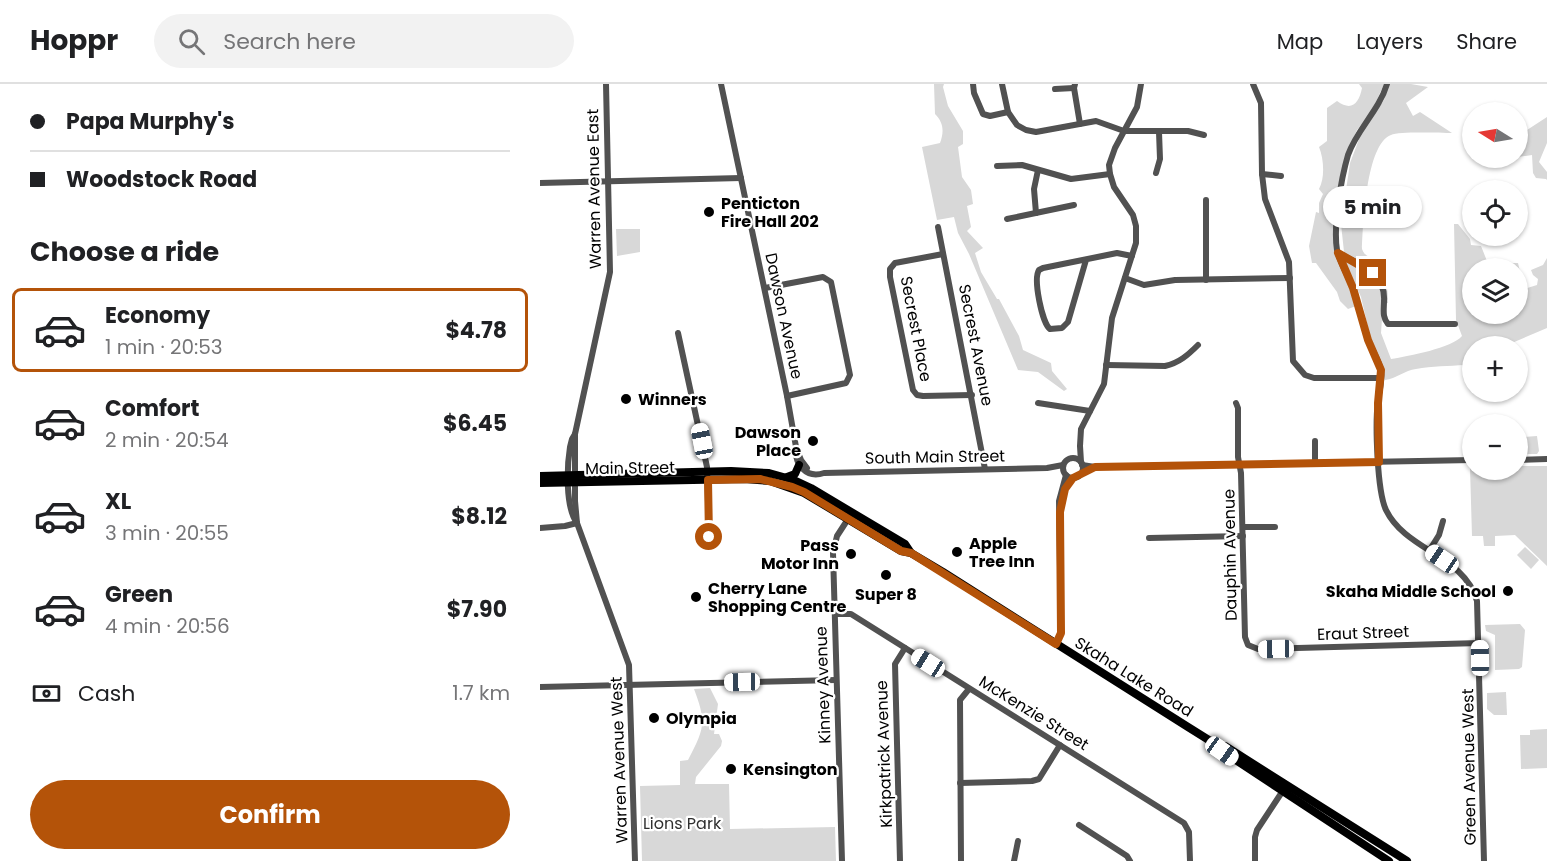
<!DOCTYPE html>
<meta charset="utf-8">
<style>
body{margin:0;font-family:Poppins,sans-serif;background:#f2f2f2;color:#202124;height:100vh;display:flex;flex-direction:column;font-size:22px;white-space:nowrap}
*{box-sizing:border-box;margin:0}
p{font-size:20px;color:#757577}
.icon{flex:none;width:33px;height:33px;fill:none;stroke:currentColor;stroke-width:2;stroke-linecap:round;stroke-linejoin:round}
.map{position:relative;flex:1;overflow:hidden}
.details{display:flex;flex-direction:column;background:#fff;width:540px}
.details>*{flex:none}
.guide{display:grid;align-content:center;height:132px;padding:0 30px;background:#fff}
.needle{width:39px;rotate:281deg}
.tools{position:absolute;left:922px;top:18px;display:grid;gap:12px}
.tools a{display:grid;place-items:center;width:66px;height:66px;border-radius:50%;background:#fff;box-shadow:0 2px 4px #0004;font-size:30px}
.end{position:absolute;width:27px;height:27px;margin:-14px;border:8px solid #b45309;background:#fff;box-shadow:0 0 0 3px #fff}
.from{border-radius:50%}
.bubble{position:absolute;height:42px;border-radius:21px;background:#fff;box-shadow:0 2px 4px #0004;font-size:20px;font-weight:700;line-height:42px;text-align:center}
.car{position:absolute;width:18px;height:36px;margin:-18px -9px;border-radius:8px;box-shadow:0 0 4px 2px #0007;background:linear-gradient(#fff 24%,#345 0 40%,#fff 0 76%,#345 0 86%,#fff 0)}
.guide b{display:flex;align-items:center;gap:21px;height:57px;font-size:22px}
.guide b+b{border-top:2px solid #e0e0e0}
.guide i{width:15px;height:15px;background:#202124}
ul{padding:0;list-style:none}
li{display:flex;align-items:center;gap:18px;height:84px;margin:0 12px 9px;padding:0 18px;border:3px solid transparent;border-radius:9px}
li div{flex:1}
li b{display:block;font-size:22px}
li em{font-style:normal;font-weight:700}
li.on{border-color:#b45309}
li>.icon{width:54px;height:54px;stroke-width:1.5}
h2{padding:0 30px;font-size:27px;line-height:72px}
.pay{display:flex;align-items:center;gap:15px;height:66px;padding:0 30px;font-size:22px}
.pay p{margin-inline-start:auto}
.button{display:flex;gap:12px;margin-top:auto;padding:12px 30px}
.button a{flex:1;height:69px;border-radius:36px;background:#b45309;color:#fff;font-size:24px;font-weight:700;line-height:69px;text-align:center}
header{display:flex;align-items:center;gap:36px;box-sizing:border-box;height:84px;padding:0 30px;background:#fff;border-bottom:2px solid #e0e0e0}
header strong{font-size:28px}
nav{display:flex;gap:33px;margin-inline-start:auto;font-size:21px}
.search{width:420px;height:54px;background:#f2f2f2;display:flex;align-items:center;gap:15px;box-sizing:border-box;padding:0 21px;border-radius:33px;color:#757577;font-size:22px}
main{display:flex;flex:1;min-height:0}
.map>svg:first-child{display:block}
</style>
<header>
<strong>Hoppr</strong>
<div class="search"><svg class="icon" aria-label="search" viewBox="0 0 24 24"><circle cx="10" cy="10" r="6"/><path d="M15 15l6 6"/></svg>Search here</div>
<nav><a>Map</a><a>Layers</a><a>Share</a></nav>
</header>
<main>
<section class="details">
<div class="guide">
<b><i class="from"></i>Papa Murphy's</b>
<b><i></i>Woodstock Road</b>
</div>
<h2>Choose a ride</h2>
<ul>
<li class="on"><svg class="icon" aria-label="car" viewBox="0 0 24 24"><path d="M5 17H2v-5l4-1 3-4h7l3 4 3 1v5h-3M9 17h6M6 11h13"/><circle cx="7" cy="17" r="2"/><circle cx="17" cy="17" r="2"/></svg><div><b>Economy</b><p>1 min · 20:53</p></div><em>$4.78</em></li>
<li><svg class="icon" aria-label="car" viewBox="0 0 24 24"><path d="M5 17H2v-5l4-1 3-4h7l3 4 3 1v5h-3M9 17h6M6 11h13"/><circle cx="7" cy="17" r="2"/><circle cx="17" cy="17" r="2"/></svg><div><b>Comfort</b><p>2 min · 20:54</p></div><em>$6.45</em></li>
<li><svg class="icon" aria-label="car" viewBox="0 0 24 24"><path d="M5 17H2v-5l4-1 3-4h7l3 4 3 1v5h-3M9 17h6M6 11h13"/><circle cx="7" cy="17" r="2"/><circle cx="17" cy="17" r="2"/></svg><div><b>XL</b><p>3 min · 20:55</p></div><em>$8.12</em></li>
<li><svg class="icon" aria-label="car" viewBox="0 0 24 24"><path d="M5 17H2v-5l4-1 3-4h7l3 4 3 1v5h-3M9 17h6M6 11h13"/><circle cx="7" cy="17" r="2"/><circle cx="17" cy="17" r="2"/></svg><div><b>Green</b><p>4 min · 20:56</p></div><em>$7.90</em></li>
</ul>
<div class="pay"><svg class="icon" aria-label="cash" viewBox="0 0 24 24"><path d="M3 7h18v10H3z"/><circle cx="12" cy="12" r="2"/></svg>Cash<p>1.7 km</p></div>
<div class="button"><a>Confirm</a></div>
</section>
<div class="map">
<svg width="1007" height="777" viewBox="0 0 1007 777">
<rect width="100%" height="100%" fill="#fff"/>
<g fill="#d8d8d8" fill-rule="evenodd">
<path d="M394,0H404L403,3L408,22L423,47V60L418,63L422,93L431,106L433,120L427,122L431,143L427,147L443,164L435,169L441,188L457,215H459L479,252L483,266L511,279L512,287L527,305L524,307L498,288L478,286L429,170L418,149L414,133L397,136L382,63L400,59C404,48 404,39 395,30Z"/>
<path d="M819,0H844L832,27L817,46L808,65L793,144L816,222L808,225L800,217L797,208L776,179H772L769,162L776,128L779,129V119L783,110L779,105C785,94 784,75 779,63L787,57V24L797,17C812,28 819,19 822,4Z"/>
<path d="M849,0H871L888,3L866,19L873,32L880,28L912,49C901,49 859,47 851,51C826,60 823,141 822,165C824,171 827,171 832,175C846,187 848,202 848,219L843,220L841,249L851,275C869,272 912,264 922,252L916,236L914,140H918L930,155L931,161L941,162L949,182L967,183L972,179H978L984,205L997,201L998,195L993,191L991,186L1003,181L1007,174V244L965,262H933V275L925,278V281C909,282 892,282 876,285C865,286 856,295 845,296L842,281L830,252L821,213L805,177L801,140L810,79L821,50L844,16ZM933,184H978V230H933Z"/>
<polygon points="1007,33 1007,59 999,78 1007,88 1007,96 1006,95 996,94 993,89 992,71 978,73 978,47 987,46"/>
<polygon points="76,145 100,145 100,168 77,172"/>
<polygon points="997,352 999,367 997,370 978,370 978,355 983,353"/>
<polygon points="978,382 1007,382 1007,482 975,451 955,452 955,462 944,462 943,452 932,452 930,384 933,383 933,386 978,386"/>
<polygon points="985,463 999,476 991,485 977,471"/>
<polygon points="980,540 985,546 982,583 979,585 955,586 955,551 946,547 945,541"/>
<path d="M170,604L178,620L174,650H179L182,657L181,662L156,693L155,700H189L190,745L295,743L296,777H102L100,702L140,701V677L148,676C164,645 167,639 154,605Z"/>
<polygon points="966,608 967,631 954,631 947,625 947,609"/>
<polygon points="1007,645 1007,684 981,685 980,651 990,651 990,646"/>
</g>
<g fill="none" stroke-linecap="round" stroke-linejoin="round">
<g stroke="#515151" stroke-width="6">
<path d="M66,0L70,188L35,350L32,355L30,363C27,382 25,423 37,439L89,581L95,777"/>
<path d="M181,0L247,312L256,363C254,380 266,395 284,389L507,384L523,381"/>
<polyline points="433,0 434,9 443,30 450,32 468,28"/>
<polyline points="462,0 468,28 477,41 486,46 496,48 556,37 584,47 648,47 664,51"/>
<polyline points="535,0 534,4 540,40"/>
<polyline points="713,0 721,19 722,90 725,115 749,178 753,277 765,291 774,294 841,294"/>
<path d="M847,0C839,27 817,45 808,71C801,95 793,142 797,166C800,179 808,192 813,204C819,221 822,239 828,256C832,266 839,276 841,286C843,296 839,307 838,317C835,339 837,407 846,426C866,467 924,471 937,517L944,777"/>
<polyline points="515,5 534,4"/>
<polyline points="457,82 482,81 531,95 570,90"/>
<polyline points="616,89 620,75 619,48"/>
<polyline points="722,90 741,92"/>
<polyline points="0,99 201,94"/>
<polyline points="666,116 666,196"/>
<polyline points="496,129 494,105 498,86"/>
<polyline points="467,135 534,121"/>
<polyline points="398,143 445,385"/>
<path d="M798,169C819,180 846,189 844,217C844,226 842,233 848,240H915"/>
<polyline points="403,170 355,179 350,185 350,193 373,306 377,311 383,312 432,311"/>
<path d="M546,176L528,238L522,244L510,245C502,239 493,195 499,186L503,184L577,169L592,172"/>
<polyline points="585,194 604,201 635,196 750,194"/>
<polyline points="225,204 283,193 291,198 310,291 306,299 247,312"/>
<polyline points="138,249 167,383 169,453"/>
<path d="M566,281L625,282C639,279 648,271 658,261"/>
<polyline points="498,319 550,327"/>
<polyline points="696,319 698,324 698,373 701,389 705,553 708,561 718,565 940,559"/>
<polyline points="35,350 35,417 37,439"/>
<polyline points="256,364 261,376 267,384"/>
<circle cx="533" cy="384" r="10"/>
<polyline points="978,376 1007,375"/>
<polyline points="541,378 540,362 541,345 564,300 572,234 596,159 596,142 593,131 574,103 570,90 569,81 575,64 597,23 601,0"/>
<polyline points="775,379 775,357"/>
<polyline points="542,381 555,383 933,376"/>
<polyline points="703,443 735,443"/>
<polyline points="0,444 25,442 37,439"/>
<polyline points="609,454 703,452"/>
<polyline points="889,467 899,451 903,437"/>
<polyline points="295,530 311,530 644,739 649,748 650,777"/>
<polyline points="516,560 521,549 519,417 526,391"/>
<polyline points="0,603 296,596"/>
<polyline points="420,699 492,697 499,695 520,661"/>
<polyline points="539,741 587,772 590,777"/>
<polyline points="302,777 293,469 297,452 310,432"/>
<polyline points="360,777 355,580 365,564"/>
<polyline points="421,777 420,616 429,605"/>
<polyline points="474,777 478,757"/>
<polyline points="715,777 715,753 717,746 744,705"/>
</g>
<g stroke="#000" stroke-width="8">
<polyline points="0,392 191,387 229,389 254,396 271,404 365,460 371,469"/>
<polyline points="247,393 255,390 259,381"/>
<polyline points="0,399 204,395 230,397 264,409 361,467 371,469 403,488 648,643 680,663 685,662 867,777"/>
<polyline points="680,663 682,667 849,777"/>
</g>
</g>
<g fill="none" stroke-linecap="round" stroke-linejoin="round">
<polyline stroke="#b45309" stroke-width="8" points="169,453 168,396 220,395 252,403 264,408 361,467 371,469 516,560 521,549 520,428 525,405 533,394 555,383 839,378 838,319 841,286 828,256 813,204 798,169 833,189"/>
</g>
<g fill="#000" stroke="#fff" stroke-width="2">
<circle cx="169" cy="128" r="6"/>
<circle cx="86" cy="315" r="6"/>
<circle cx="273" cy="357" r="6"/>
<circle cx="417" cy="468" r="6"/>
<circle cx="311" cy="470" r="6"/>
<circle cx="346" cy="491" r="6"/>
<circle cx="968" cy="507" r="6"/>
<circle cx="156" cy="513" r="6"/>
<circle cx="114" cy="634" r="6"/>
<circle cx="191" cy="685" r="6"/>
</g>
<g text-anchor="middle" dominant-baseline="central" stroke-width="4.5" stroke-linejoin="round" paint-order="stroke">
<g font-size="16" fill="#000" stroke="#fff">
<text transform="translate(54 105) rotate(-91)">Warren Avenue East</text>
<text transform="translate(244 232) rotate(78)">Dawson Avenue</text>
<text transform="translate(376 245) rotate(79)">Secrest Place</text>
<text transform="translate(436 261) rotate(79)">Secrest Avenue</text>
<text transform="translate(395 373) rotate(-1)">South Main Street</text>
<text transform="translate(90 384) rotate(-1)">Main Street</text>
<text transform="translate(690 471) rotate(-91)">Dauphin Avenue</text>
<text transform="translate(823 549) rotate(-2)">Eraut Street</text>
<text transform="translate(594 593) rotate(32)">Skaha Lake Road</text>
<text transform="translate(283 601) rotate(-92)">Kinney Avenue</text>
<text transform="translate(494 629) rotate(32)">McKenzie Street</text>
<text transform="translate(344 670) rotate(-92)">Kirkpatrick Avenue</text>
<text transform="translate(79 676) rotate(-92)">Warren Avenue West</text>
<text transform="translate(929 683) rotate(-91)">Green Avenue West</text>
</g>
<g font-size="16" font-weight="bold" fill="#000" stroke="#fff" text-anchor="start">
<text x="181" y="119">Penticton<tspan x="181" dy="18">Fire Hall 202</tspan></text>
<text x="98" y="315">Winners</text>
<text x="261" y="348" text-anchor="end">Dawson<tspan x="261" dy="18">Place</tspan></text>
<text x="429" y="459">Apple<tspan x="429" dy="18">Tree Inn</tspan></text>
<text x="299" y="461" text-anchor="end">Pass<tspan x="299" dy="18">Motor Inn</tspan></text>
<text x="168" y="504">Cherry Lane<tspan x="168" dy="18">Shopping Centre</tspan></text>
<text x="956" y="507" text-anchor="end">Skaha Middle School</text>
<text x="346" y="510" text-anchor="middle">Super 8</text>
<text x="126" y="634">Olympia</text>
<text x="203" y="685">Kensington</text>
</g>
<g font-size="16" fill="#2f2f2f" stroke="#fff">
<text x="142" y="739">Lions Park</text>
</g>
</g>
</svg>
<div class="tools">
<a><svg class="needle" viewBox="-14 -14 28 28"><path d="M0-13l5 13h-10z" fill="#e53935"/><path d="M0 13l5-13h-10z" fill="#757577"/></svg></a>
<a><svg class="icon" aria-label="locate" viewBox="0 0 24 24"><circle cx="12" cy="12" r="6"/><path d="M12 2v4M12 18v4M2 12h4M18 12h4"/></svg></a>
<a><svg class="icon" aria-label="layers" viewBox="0 0 24 24"><path d="M12 4l9 5-9 5-9-5zM3 14l9 5 9-5"/></svg></a>
<a>+</a>
<a>−</a>
</div>
<i class="end from" style="left:169px;top:453px"></i>
<i class="end" style="left:833px;top:189px"></i>
<div class="bubble" style="left:783px;top:102px;width:99px">5 min</div>
<i class="car" style="left:162px;top:357px;rotate:349deg"></i>
<i class="car" style="left:902px;top:475px;rotate:304deg"></i>
<i class="car" style="left:736px;top:565px;rotate:269deg"></i>
<i class="car" style="left:940px;top:574px;rotate:359deg"></i>
<i class="car" style="left:388px;top:579px;rotate:302deg"></i>
<i class="car" style="left:202px;top:598px;rotate:269deg"></i>
<i class="car" style="left:682px;top:667px;rotate:125deg"></i>
</div>
</main>
